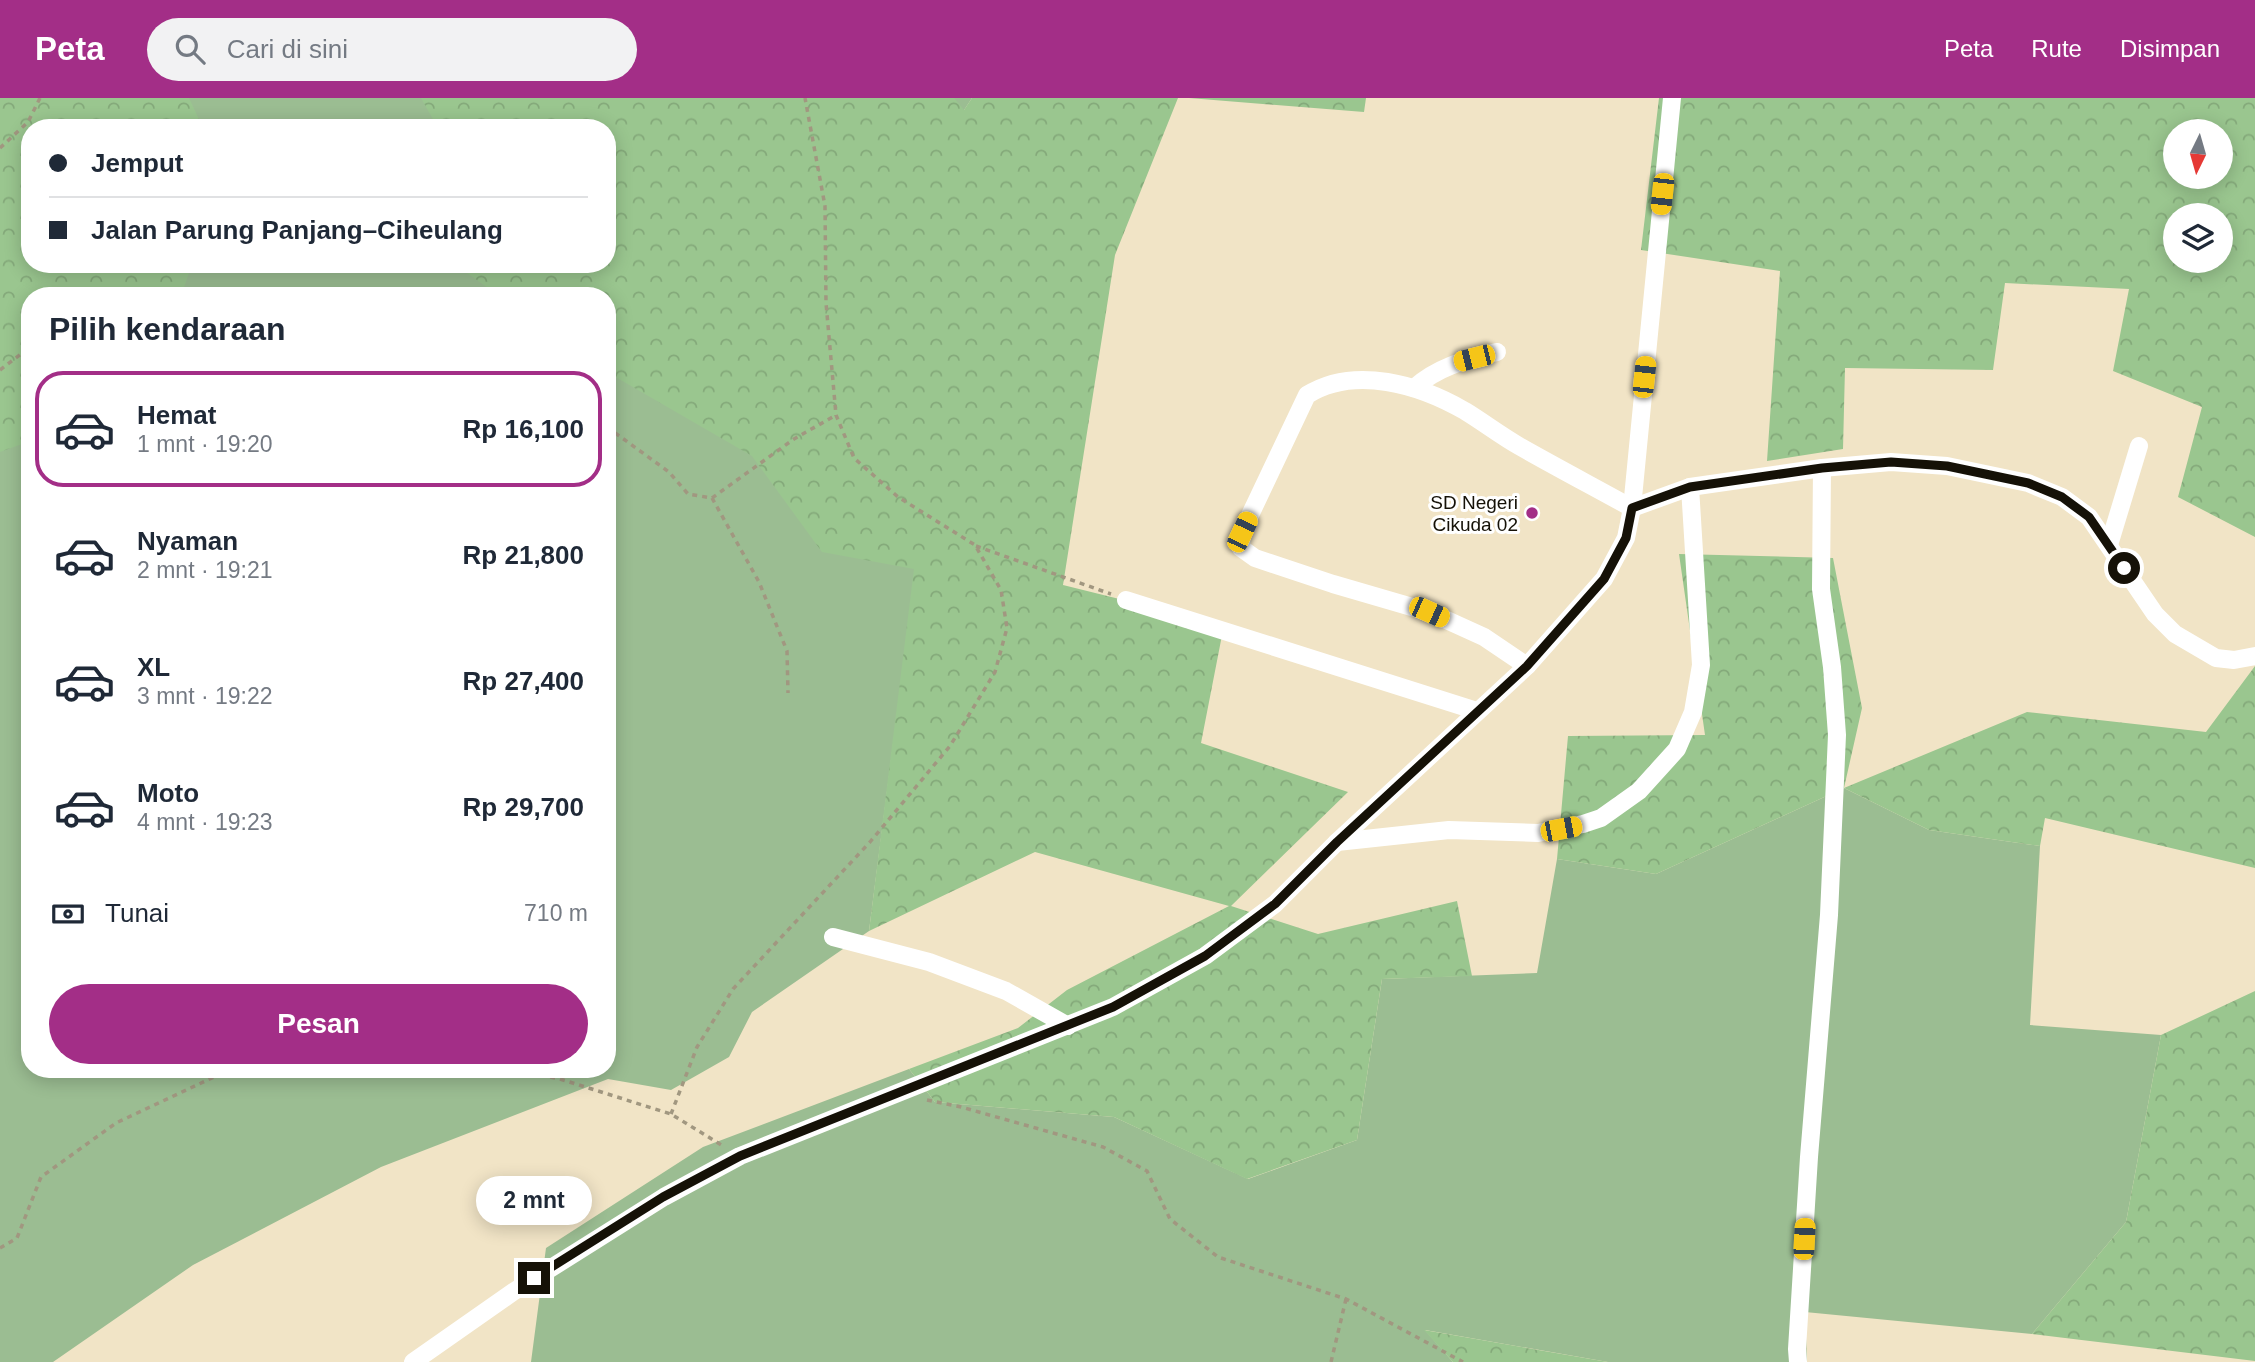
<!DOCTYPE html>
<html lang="id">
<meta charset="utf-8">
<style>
body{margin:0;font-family:Arial,sans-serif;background:#f2f2f3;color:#1f2937;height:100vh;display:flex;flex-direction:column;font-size:26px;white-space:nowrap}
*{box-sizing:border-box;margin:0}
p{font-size:23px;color:#747a83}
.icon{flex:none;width:38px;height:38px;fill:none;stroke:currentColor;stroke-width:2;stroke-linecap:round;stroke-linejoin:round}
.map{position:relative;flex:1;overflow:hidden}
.drawer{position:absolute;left:21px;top:189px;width:595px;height:791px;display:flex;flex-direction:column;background:#fff;border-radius:28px;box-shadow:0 4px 18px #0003}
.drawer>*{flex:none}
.guide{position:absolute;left:21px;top:21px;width:595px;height:154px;border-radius:28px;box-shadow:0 4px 18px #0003;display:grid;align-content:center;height:154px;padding:0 28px;background:#fff}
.needle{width:46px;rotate:185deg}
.fabs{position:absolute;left:2163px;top:21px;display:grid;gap:14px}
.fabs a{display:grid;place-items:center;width:70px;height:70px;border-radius:50%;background:#fff;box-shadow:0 4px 18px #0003;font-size:35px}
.end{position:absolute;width:32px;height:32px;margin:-16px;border:9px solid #151107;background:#fff;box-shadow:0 0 0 4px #fff}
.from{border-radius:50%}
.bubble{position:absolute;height:49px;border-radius:24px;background:#fff;box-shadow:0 4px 18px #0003;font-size:23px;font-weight:600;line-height:49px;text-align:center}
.car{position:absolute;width:21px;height:42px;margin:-21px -10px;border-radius:9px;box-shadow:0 0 5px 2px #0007;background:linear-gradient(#f5c518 24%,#345 0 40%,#f5c518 0 76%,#345 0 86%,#f5c518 0)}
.guide b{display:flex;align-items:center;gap:24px;height:66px;font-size:26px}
.guide b+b{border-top:2px solid #e0e1e3}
.guide i{width:18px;height:18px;background:#1f2937}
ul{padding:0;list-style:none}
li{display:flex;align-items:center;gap:21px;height:116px;margin:0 14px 10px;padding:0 14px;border:4px solid transparent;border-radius:28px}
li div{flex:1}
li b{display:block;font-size:26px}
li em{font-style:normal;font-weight:600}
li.active{border-color:#a32e87}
li>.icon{width:63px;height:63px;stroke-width:1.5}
h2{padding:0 28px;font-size:32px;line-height:84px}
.pay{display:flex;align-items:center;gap:18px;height:77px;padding:0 28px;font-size:26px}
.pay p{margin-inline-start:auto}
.cta{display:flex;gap:14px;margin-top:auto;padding:14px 28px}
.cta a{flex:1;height:80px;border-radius:42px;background:#a32e87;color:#fff;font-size:28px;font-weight:600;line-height:80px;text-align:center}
header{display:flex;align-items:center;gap:42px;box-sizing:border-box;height:98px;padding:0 35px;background:#a32e87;color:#fff}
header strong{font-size:33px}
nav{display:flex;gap:38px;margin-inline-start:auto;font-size:24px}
.search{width:490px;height:63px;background:#f2f2f3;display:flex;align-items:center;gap:18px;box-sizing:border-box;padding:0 24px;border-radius:38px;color:#747a83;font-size:26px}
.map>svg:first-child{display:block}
</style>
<header>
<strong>Peta</strong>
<div class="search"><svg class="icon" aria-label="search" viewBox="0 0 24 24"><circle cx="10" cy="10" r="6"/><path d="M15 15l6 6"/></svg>Cari di sini</div>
<nav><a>Peta</a><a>Rute</a><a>Disimpan</a></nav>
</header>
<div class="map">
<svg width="2255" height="1264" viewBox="0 0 2255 1264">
<defs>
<pattern id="forest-crowns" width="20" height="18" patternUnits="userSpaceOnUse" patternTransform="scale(1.75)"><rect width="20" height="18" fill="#9ac68f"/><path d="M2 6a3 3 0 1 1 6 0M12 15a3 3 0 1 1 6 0" fill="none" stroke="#84a97a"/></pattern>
</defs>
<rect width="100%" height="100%" fill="#f1e4c6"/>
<g fill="#9bbd92" fill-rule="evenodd">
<path d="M0,0H972L887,130L915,475L869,833L752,914L729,959L671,992L608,981L381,1069L193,1167L53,1264H0ZM30,30H607V166H30ZM30,198H607V971H30Z"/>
<polygon points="1844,690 1929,732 2040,748 2030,927 2161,937 2126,1124 2032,1236 1805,1214 1807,1264 1608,1264 1425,1232 1453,1264 531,1264 546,1150 703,1049 909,971 935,1004 1114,1019 1248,1081 1357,1042 1382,881 1537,875 1557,761 1656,776"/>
</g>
<g fill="url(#forest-crowns)" fill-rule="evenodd">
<polygon points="0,0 189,0 203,30 30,30 30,166 192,166 181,198 30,198 30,343 0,354"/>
<polygon points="421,0 954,0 964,12 972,0 1178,0 1115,157 1063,487 1224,527 1201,645 1348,694 1231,808 1318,836 1457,803 1472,878 1382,881 1357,1042 1247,1081 1114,1019 935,1004 909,971 1018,930 1067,892 1229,808 1035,754 869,833 914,471 822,454 752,358 607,274 607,198 499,198 463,172 463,166 607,166 607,30 438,30"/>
<polygon points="1189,0 1366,0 1364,14"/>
<path d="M1659,0H2255V439L2178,399L2202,309L2113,273L2129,191L2005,185L1993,272L1845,270L1843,351L1767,363L1780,173L1641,152ZM2175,33H2221V79H2175ZM2175,117H2221V163H2175Z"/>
<polygon points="1679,456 1833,460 1862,610 1844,690 2027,614 2206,634 2255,568 2255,770 2045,720 2040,748 1929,732 1844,690 1656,776 1557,761 1568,638 1705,637"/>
<polygon points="2255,893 2255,1263 2032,1236 2126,1124 2161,937"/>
<polygon points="1424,1232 1608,1264 1453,1264"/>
</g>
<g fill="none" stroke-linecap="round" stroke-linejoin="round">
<g stroke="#a19780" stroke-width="3.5" stroke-dasharray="5 5" stroke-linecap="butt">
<polyline points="0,50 28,24 40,0"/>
<polyline points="0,272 30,249"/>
<polyline points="607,329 669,374 688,396 712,400 794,341 836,317"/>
<polyline points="712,400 759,484 787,553 788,595"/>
<polyline points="976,448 1111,496"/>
<polyline points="511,971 560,981 671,1016 723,1048"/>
<polyline points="927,1002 961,1009 1103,1049 1147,1073 1170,1121 1218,1159 1346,1201 1463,1264"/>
<polyline points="671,1016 697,949 733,891 870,744 950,648 995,574 1007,530 1001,492 975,447 898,399 854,360 836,317 826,205 825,108 805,0"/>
<polyline points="0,1150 17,1140 41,1079 116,1025 231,971"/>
<polyline points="1331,1264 1346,1201"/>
</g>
<g stroke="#fff" stroke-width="18">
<path d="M1414,290C1439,268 1466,262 1497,254"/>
<polyline points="2109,447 2139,348"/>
<polyline points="1126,502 1477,613"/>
<path d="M1527,568L1484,539L1429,514L1333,486L1255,460L1241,450L1242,434L1307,297C1355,267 1420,287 1465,313C1483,324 1500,337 1519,348C1556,369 1594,389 1632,410L1690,389L1822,370L1891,364L1947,368L2028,385L2062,399L2089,419L2155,516L2175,536L2216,560L2234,562L2255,558"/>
<polyline points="1337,744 1449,732 1538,735 1583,726 1601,720 1639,693 1677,651 1693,614 1701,567 1690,389"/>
<polyline points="833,839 929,864 1006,893 1068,928"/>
<polyline points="413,1264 513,1194 664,1099 740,1058 1113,909 1205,858 1275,806 1337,744 1527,568 1604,481 1626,440 1632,410 1672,0"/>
<polyline points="1798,1264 1797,1251 1809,1059 1829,817 1837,637 1832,569 1821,491 1822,370"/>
</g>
</g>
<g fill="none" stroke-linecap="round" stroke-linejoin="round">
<polyline stroke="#151107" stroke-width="9" points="534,1180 663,1099 740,1058 1113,909 1205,858 1275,806 1337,744 1527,568 1604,481 1626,440 1632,410 1690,389 1822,370 1891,364 1947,368 2028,385 2062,399 2089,419 2124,470"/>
</g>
<circle fill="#a32e87" stroke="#fff" stroke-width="2.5" cx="1532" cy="415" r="7"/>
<g text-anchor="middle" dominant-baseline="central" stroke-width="6" stroke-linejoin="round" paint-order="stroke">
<g font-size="19" fill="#151107" stroke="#fff" text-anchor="end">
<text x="1518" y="404">SD Negeri<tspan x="1518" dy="22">Cikuda 02</tspan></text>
</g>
</g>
</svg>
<div class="fabs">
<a><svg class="needle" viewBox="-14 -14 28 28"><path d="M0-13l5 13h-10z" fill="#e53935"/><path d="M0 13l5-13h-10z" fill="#747a83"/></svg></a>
<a><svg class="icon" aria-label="layers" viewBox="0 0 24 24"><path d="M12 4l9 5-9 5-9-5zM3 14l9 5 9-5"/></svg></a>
</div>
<i class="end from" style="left:2124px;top:470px"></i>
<i class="end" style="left:534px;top:1180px"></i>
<div class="bubble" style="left:476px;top:1078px;width:116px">2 mnt</div>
<i class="car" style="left:1662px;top:96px;rotate:186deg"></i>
<i class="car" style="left:1474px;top:260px;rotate:256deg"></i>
<i class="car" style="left:1644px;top:279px;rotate:6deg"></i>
<i class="car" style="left:1242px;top:434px;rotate:25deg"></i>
<i class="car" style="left:1429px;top:514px;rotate:114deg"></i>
<i class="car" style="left:1561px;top:731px;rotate:79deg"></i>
<i class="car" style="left:1804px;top:1141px;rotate:3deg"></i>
<div class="guide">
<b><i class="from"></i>Jemput</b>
<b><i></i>Jalan Parung Panjang–Ciheulang</b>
</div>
<section class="drawer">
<h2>Pilih kendaraan</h2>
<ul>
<li class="active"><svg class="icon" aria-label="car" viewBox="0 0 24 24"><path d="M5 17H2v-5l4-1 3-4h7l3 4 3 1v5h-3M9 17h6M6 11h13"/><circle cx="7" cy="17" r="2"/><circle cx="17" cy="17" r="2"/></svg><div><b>Hemat</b><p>1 mnt · 19:20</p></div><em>Rp 16,100</em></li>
<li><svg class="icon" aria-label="car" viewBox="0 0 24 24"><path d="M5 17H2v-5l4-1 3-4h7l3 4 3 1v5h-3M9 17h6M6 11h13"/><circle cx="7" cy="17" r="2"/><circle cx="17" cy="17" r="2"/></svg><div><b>Nyaman</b><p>2 mnt · 19:21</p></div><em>Rp 21,800</em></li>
<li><svg class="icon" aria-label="car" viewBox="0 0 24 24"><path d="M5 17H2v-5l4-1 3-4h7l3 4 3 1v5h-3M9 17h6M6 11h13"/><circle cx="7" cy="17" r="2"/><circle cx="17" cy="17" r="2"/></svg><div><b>XL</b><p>3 mnt · 19:22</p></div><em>Rp 27,400</em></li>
<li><svg class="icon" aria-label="car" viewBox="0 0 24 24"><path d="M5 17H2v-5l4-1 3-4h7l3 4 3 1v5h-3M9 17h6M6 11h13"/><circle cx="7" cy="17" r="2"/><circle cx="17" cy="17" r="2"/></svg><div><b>Moto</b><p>4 mnt · 19:23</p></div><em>Rp 29,700</em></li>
</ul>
<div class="pay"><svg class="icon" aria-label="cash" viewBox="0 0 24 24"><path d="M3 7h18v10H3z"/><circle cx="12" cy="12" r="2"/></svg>Tunai<p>710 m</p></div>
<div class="cta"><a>Pesan</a></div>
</section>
</div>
